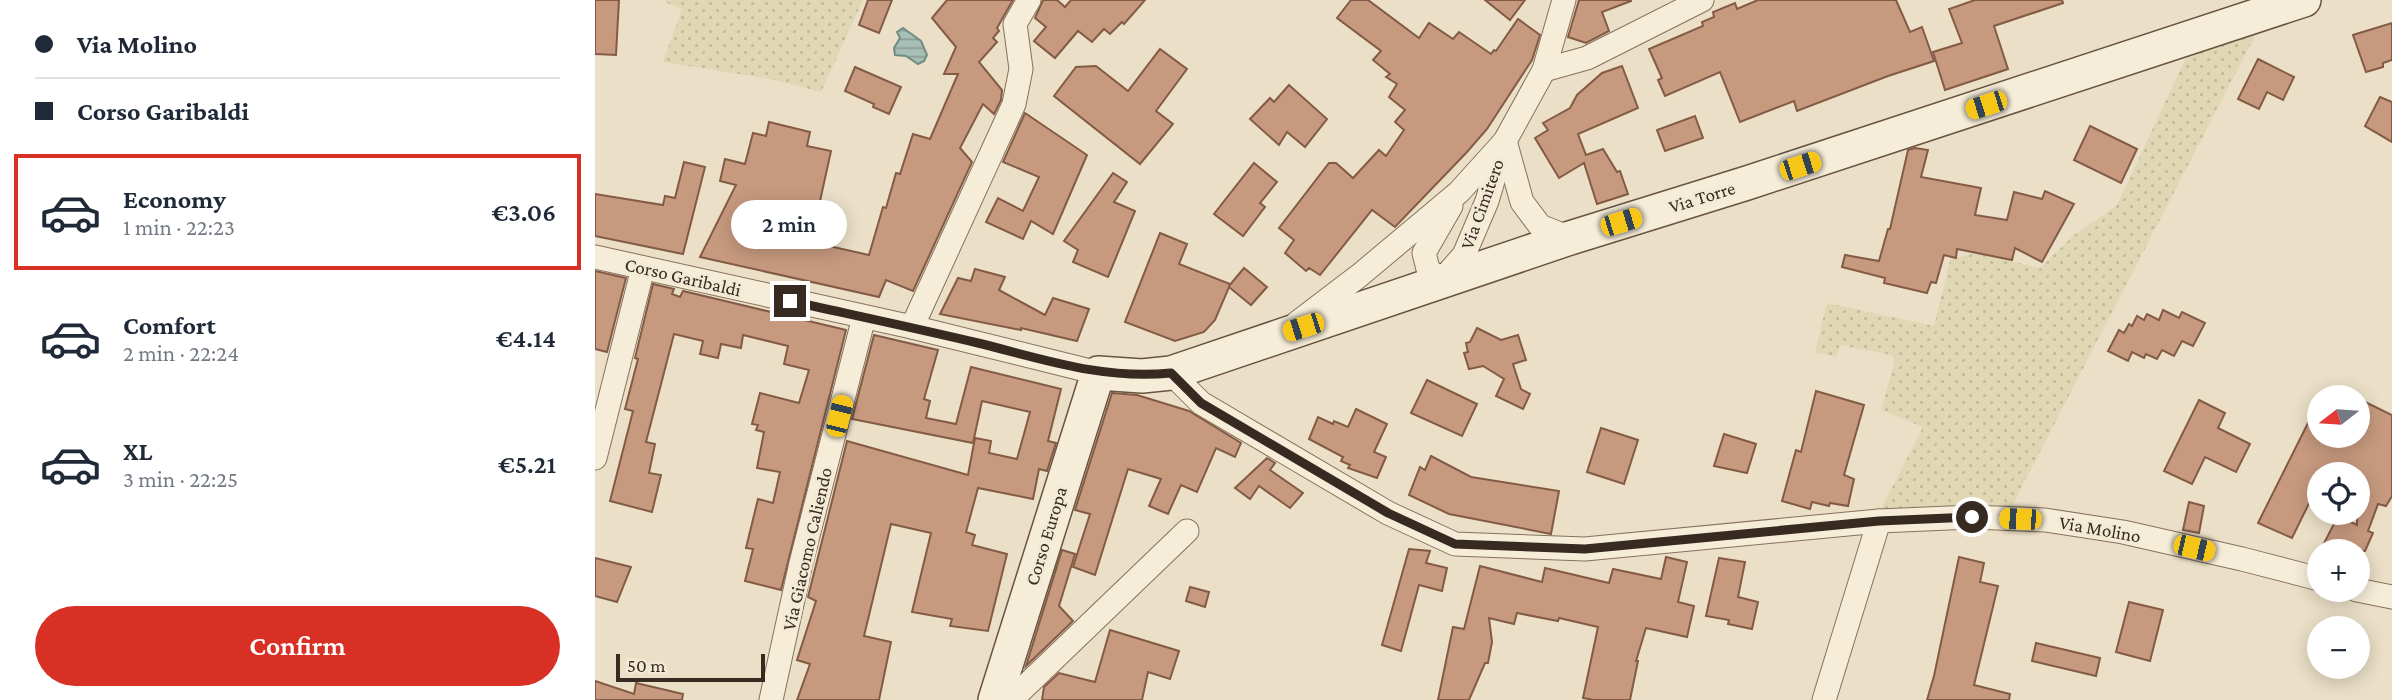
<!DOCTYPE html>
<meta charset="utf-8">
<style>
body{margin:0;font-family:"Crimson Pro",serif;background:#f2f2f3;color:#1f2937;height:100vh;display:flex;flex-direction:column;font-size:26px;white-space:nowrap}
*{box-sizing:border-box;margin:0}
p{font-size:23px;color:#747a83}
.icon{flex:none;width:38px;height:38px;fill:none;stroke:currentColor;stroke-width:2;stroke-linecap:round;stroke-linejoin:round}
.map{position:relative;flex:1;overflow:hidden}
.panel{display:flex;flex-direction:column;background:#fff;width:595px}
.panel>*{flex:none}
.hud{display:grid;align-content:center;height:154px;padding:0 35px;background:#fff}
.needle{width:46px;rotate:253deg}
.controls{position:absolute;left:1712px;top:385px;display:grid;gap:14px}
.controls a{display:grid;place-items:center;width:63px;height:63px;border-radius:50%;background:#fff;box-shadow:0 4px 18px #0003;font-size:35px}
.scale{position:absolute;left:21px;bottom:18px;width:149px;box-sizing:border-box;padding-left:7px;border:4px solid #372a20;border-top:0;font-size:19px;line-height:24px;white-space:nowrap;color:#372a20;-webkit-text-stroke:5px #f3ead6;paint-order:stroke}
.end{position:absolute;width:32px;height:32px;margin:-16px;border:9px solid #372a20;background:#fff;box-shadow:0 0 0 4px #fff}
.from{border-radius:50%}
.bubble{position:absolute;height:49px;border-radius:24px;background:#fff;box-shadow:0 4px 18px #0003;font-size:23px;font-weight:600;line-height:49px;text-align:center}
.car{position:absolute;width:21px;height:42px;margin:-21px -10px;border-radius:9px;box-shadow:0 0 5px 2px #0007;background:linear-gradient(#f5c518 24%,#345 0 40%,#f5c518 0 76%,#345 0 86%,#f5c518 0)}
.hud b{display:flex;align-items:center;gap:24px;height:66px;font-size:26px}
.hud b+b{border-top:2px solid #e0e1e3}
.hud i{width:18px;height:18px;background:#1f2937}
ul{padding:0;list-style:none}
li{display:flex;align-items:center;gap:21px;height:116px;margin:0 14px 10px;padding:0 21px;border:4px solid transparent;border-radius:0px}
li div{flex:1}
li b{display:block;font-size:26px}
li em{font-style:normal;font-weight:600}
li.on{border-color:#d93025}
li>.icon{width:63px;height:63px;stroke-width:1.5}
.primary-button{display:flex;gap:14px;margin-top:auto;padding:14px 35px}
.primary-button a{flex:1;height:80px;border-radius:42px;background:#d93025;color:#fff;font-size:28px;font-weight:600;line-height:80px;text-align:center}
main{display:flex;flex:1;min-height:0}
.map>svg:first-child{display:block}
</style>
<main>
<section class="panel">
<div class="hud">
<b><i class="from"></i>Via Molino</b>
<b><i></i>Corso Garibaldi</b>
</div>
<ul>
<li class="on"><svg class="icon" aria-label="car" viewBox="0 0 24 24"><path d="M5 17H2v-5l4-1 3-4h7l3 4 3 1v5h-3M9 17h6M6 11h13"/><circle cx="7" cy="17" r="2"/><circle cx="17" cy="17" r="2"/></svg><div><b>Economy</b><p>1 min · 22:23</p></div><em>€3.06</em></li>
<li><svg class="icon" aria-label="car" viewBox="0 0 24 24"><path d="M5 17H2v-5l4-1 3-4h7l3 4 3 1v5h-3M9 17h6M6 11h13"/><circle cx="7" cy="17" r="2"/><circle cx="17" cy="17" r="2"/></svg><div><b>Comfort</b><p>2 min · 22:24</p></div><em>€4.14</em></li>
<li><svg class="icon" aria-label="car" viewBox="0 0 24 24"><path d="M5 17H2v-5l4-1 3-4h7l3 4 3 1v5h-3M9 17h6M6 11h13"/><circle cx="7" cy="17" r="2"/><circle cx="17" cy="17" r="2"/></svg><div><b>XL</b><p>3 min · 22:25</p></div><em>€5.21</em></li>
</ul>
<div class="primary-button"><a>Confirm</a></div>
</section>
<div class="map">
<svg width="1797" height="700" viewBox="0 0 1797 700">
<defs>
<pattern id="farmland-dots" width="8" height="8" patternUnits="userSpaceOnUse" patternTransform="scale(1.75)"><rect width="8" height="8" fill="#e0d8b5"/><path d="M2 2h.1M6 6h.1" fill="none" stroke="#c1ba9b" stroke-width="1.8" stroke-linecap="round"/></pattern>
<pattern id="water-rules" width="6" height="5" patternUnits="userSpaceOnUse" patternTransform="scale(1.75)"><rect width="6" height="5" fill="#a8bfb7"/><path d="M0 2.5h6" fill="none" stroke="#8a9b94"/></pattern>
</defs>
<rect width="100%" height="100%" fill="#ebdfc7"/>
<g fill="url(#farmland-dots)">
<polygon points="71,0 268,0 226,92 176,79 68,62 87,9 70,2"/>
<polygon points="1665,26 1417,506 1286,509 1328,427 1286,410 1300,360 1296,355 1245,345 1241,357 1220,352 1232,303 1339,326 1356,257 1361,258 1381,253 1445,268 1479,235 1522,205 1596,47"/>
</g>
<polygon fill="url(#water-rules)" stroke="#6f8d84" stroke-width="2" points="308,28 326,41 332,55 329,61 323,64 311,56 300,55 299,48 305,38 302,32"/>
<g fill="#c79a7f" stroke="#835b45" stroke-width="2">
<polygon points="0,0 24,0 21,55 0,54"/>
<polygon points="273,0 297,0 284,33 264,25"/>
<polygon points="352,0 418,0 402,28 404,31 398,38 402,42 384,62 407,90 406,100 399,114 388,104 365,148 377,162 318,291 291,280 284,297 105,257 141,185 125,181 130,159 150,164 158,133 171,136 174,122 215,132 212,146 236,151 216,242 274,255 288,207 291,208 301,173 305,174 318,134 335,139 363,74 349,74 361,47 337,18"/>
<polygon points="448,0 462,0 470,7 476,0 550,0 529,24 527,22 515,34 509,29 497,42 483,31 460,58 439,41 451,27 440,18"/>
<polygon points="756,0 773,0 824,38 834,23 858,39 864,32 896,54 899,50 901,51 923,19 945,35 937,60 892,129 872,152 800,227 777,210 725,275 714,268 711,271 690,253 699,240 684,228 734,163 741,163 758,178 784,150 791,156 809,130 800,122 810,110 794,97 802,84 791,77 795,74 778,60 786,51 742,18"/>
<polygon points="890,0 930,0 915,20"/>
<polygon points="984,0 1036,0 1036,1 1007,12 1014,31 991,43 973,37"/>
<polygon points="1163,0 1301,0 1315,32 1327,27 1339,61 1293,76 1202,111 1199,101 1145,122 1125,72 1070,96 1063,80 1067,78 1054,49 1108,26 1107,22 1119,17 1118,12 1140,3 1142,9"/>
<polygon points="1380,0 1467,0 1468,3 1399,26 1413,69 1350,90 1338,52 1367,43 1354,9"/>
<polygon points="1797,23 1797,60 1788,63 1788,67 1771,72 1758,35"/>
<polygon points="565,49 592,69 561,111 578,124 545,164 459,96 481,67 501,66 533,91"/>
<polygon points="1663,59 1699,77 1688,100 1672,92 1664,109 1643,99"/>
<polygon points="1027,66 1043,108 983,134 991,155 1008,149 1022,172 1025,171 1033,194 1002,204 989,163 964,178 940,138 953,130 948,123 975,108 982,95 1007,73"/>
<polygon points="260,67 306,87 294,114 278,107 279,104 250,91"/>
<polygon points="694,85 732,119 710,147 692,132 684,145 655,119 675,98 679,102"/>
<polygon points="1785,97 1797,102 1797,142 1770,126"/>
<polygon points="430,113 492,155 458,234 436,221 428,239 391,222 403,198 428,211 444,177 408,162"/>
<polygon points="1100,116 1108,138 1070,151 1062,130"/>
<polygon points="1495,126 1542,149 1526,183 1479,160"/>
<polygon points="1320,148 1333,150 1326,177 1386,188 1380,215 1412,220 1419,192 1447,199 1450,191 1479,204 1447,262 1420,248 1417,260 1362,249 1361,258 1349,255 1341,283 1336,282 1332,293 1289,283 1290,278 1247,267 1250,255 1284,261 1293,229 1295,229 1313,150"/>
<polygon points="89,162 110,167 88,254 0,236 0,194 68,205 70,196 80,198"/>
<polygon points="659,163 682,182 665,203 670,207 648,236 619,214"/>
<polygon points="518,173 532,182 519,202 540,211 513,277 478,262 483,250 469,241"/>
<polygon points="565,233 592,244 584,264 635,284 634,286 649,268 672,287 656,305 634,287 620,320 609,332 580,341 530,322"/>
<polygon points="380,269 410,277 404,290 450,315 458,298 494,309 482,341 426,328 426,330 345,314 363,278 376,281"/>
<polygon points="0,271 31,278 12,352 0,349"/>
<polygon points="58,284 79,289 77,294 85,297 88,291 251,330 186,590 150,581 158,549 151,548 163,499 178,503 185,472 162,468 169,432 161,430 163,425 157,424 165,393 204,403 214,370 189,364 193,346 148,335 146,348 126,344 123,358 105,354 108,341 79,334 51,442 60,444 54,473 66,475 57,512 15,501 38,411 30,409 43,359 40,358"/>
<polygon points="1568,310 1584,318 1587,312 1610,323 1598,346 1587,341 1579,356 1567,350 1562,359 1551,354 1549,358 1537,352 1533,361 1513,351 1524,330 1529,333 1534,324 1537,326 1542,316 1549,320 1552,314 1564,320"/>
<polygon points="882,328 906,340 923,335 931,360 918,364 926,389 935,394 928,409 901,396 909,379 888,366 874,369 869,353 873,352 871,343 875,342"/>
<polygon points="279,335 343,350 329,399 335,401 331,418 361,424 376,367 466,389 453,441 461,443 452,471 444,469 438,499 383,488 371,532 380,535 377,545 412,554 393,631 355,626 357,619 317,612 336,533 296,524 269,636 296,642 284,700 202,700 215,664 202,660 221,601 213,597 252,441 373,475 380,438 396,441 394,453 422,459 435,412 387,401 378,443 257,419"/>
<polygon points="832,380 882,404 867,436 816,413"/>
<polygon points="1221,391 1269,405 1249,475 1259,479 1253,506 1235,503 1234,506 1217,502 1215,509 1187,501 1201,450 1206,452"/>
<polygon points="517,393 542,395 594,411 646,443 640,457 621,448 602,492 586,485 573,514 554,506 566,479 533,469 500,575 478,567 495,514 480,510"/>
<polygon points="1762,398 1797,415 1797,496 1791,506 1783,504 1773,531 1778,533 1770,551 1765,551 1763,555 1762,551 1725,551 1743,516 1762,525 1762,474 1738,474 1730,471 1728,474 1724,474 1724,483 1697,538 1663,523 1724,401 1724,436 1762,436"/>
<polygon points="1604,400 1630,413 1623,428 1655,444 1641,472 1610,457 1597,484 1569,471"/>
<polygon points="761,409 792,424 779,452 791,457 782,478 753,468 755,465 746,461 748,457 714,439 723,417 738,424 739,421 753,427"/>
<polygon points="1006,428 1043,440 1029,484 992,472"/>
<polygon points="1129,434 1161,444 1152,473 1119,466"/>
<polygon points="836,456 876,477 964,491 956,534 854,514 814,495 825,467 830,470"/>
<polygon points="672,458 680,463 675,470 708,493 695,508 664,486 655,499 640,488"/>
<polygon points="1594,502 1609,506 1604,533 1588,530"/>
<polygon points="814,549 835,551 831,563 852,568 847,591 824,585 806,651 787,645"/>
<polygon points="467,550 480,554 464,606 478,621 431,666"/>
<polygon points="1071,557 1092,562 1083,602 1099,606 1092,637 1051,628 1041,661 1043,661 1035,700 999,700 988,698 1003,627 964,618 963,621 922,613 919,624 894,618 897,642 893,663 890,663 874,700 843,700 858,627 869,629 885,566 947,582 950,568 1014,583 1018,569 1066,579"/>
<polygon points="1364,557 1389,563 1385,582 1403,586 1379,685 1415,694 1414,700 1332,700 1339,676"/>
<polygon points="0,558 36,567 22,602 0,596"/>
<polygon points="1124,558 1150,562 1143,597 1163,602 1157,629 1133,624 1134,620 1111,616"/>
<polygon points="595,587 614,592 610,607 591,601"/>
<polygon points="1534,602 1568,610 1555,661 1521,652"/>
<polygon points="515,630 584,651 575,679 553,672 547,700 447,700 449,687 464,673 500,682"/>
<polygon points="1441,643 1505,658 1501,676 1437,661"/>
<polygon points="0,681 39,694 41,683 88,694 87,700 0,700"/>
</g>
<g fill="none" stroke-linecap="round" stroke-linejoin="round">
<g stroke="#85715d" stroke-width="25">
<g id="minor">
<polyline points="949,70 992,58 1107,0"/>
<polyline points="910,141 927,202 945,226 975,238"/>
<polyline points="856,206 829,253 833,269 846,281 869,255 892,201 908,147"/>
<polyline points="0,257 317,327 503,373"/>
<polyline points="702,323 765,275 864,192 910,141 949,70 969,0"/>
<polyline points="317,327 419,104 426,69 420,24 434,0"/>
<polyline points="576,373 606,403 793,513 860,544 990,549 1284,521 1377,517 1450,520 1528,532 1647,559 1724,579"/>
<polyline points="0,458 48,268"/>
<polyline points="1762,590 1797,597"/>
<polyline points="176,700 206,563 269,317"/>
<polyline points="416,700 592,531"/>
<polyline points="1229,700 1284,521"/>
</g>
</g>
<g stroke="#675340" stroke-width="36">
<polyline id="secondary" points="400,700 503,373 547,376 576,373 975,238 1152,183 1709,0"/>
</g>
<use href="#minor" stroke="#f6edd9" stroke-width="23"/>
<use href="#secondary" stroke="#f6edd9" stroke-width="33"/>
</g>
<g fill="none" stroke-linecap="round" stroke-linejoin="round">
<path stroke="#372a20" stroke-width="9" d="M195,301C258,315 320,328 383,343C448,359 508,380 576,373L606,403L793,513L860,544L990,549L1284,521L1377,517"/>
</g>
<g text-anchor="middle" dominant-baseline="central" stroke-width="6" stroke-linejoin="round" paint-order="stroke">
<g font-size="19" fill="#372a20" stroke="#f3ead6">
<text transform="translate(1107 197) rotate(-17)">Via Torre</text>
<text transform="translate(887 204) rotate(-70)">Via Cimitero</text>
<text transform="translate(88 277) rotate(13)">Corso Garibaldi</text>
<text transform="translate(1505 529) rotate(10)">Via Molino</text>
<text transform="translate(451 536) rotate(-73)">Corso Europa</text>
<text transform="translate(212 549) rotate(-77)">Via Giacomo Caliendo</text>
</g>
</g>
</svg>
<div class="controls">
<a><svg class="needle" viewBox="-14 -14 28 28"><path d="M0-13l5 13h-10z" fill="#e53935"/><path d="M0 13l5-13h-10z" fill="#747a83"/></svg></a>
<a><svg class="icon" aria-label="locate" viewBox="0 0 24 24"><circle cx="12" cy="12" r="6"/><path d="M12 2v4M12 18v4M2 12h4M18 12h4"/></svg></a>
<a>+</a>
<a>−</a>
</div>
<div class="scale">50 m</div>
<i class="end from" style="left:1377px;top:517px"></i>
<i class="end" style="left:195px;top:301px"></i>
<div class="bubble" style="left:136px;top:200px;width:116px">2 min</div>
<i class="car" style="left:1391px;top:105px;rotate:252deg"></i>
<i class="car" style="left:1205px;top:166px;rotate:72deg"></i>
<i class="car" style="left:1026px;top:222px;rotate:73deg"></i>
<i class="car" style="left:708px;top:327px;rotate:252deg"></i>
<i class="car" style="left:244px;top:416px;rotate:14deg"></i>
<i class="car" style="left:1425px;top:519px;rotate:272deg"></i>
<i class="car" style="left:1599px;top:548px;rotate:103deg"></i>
</div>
</main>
